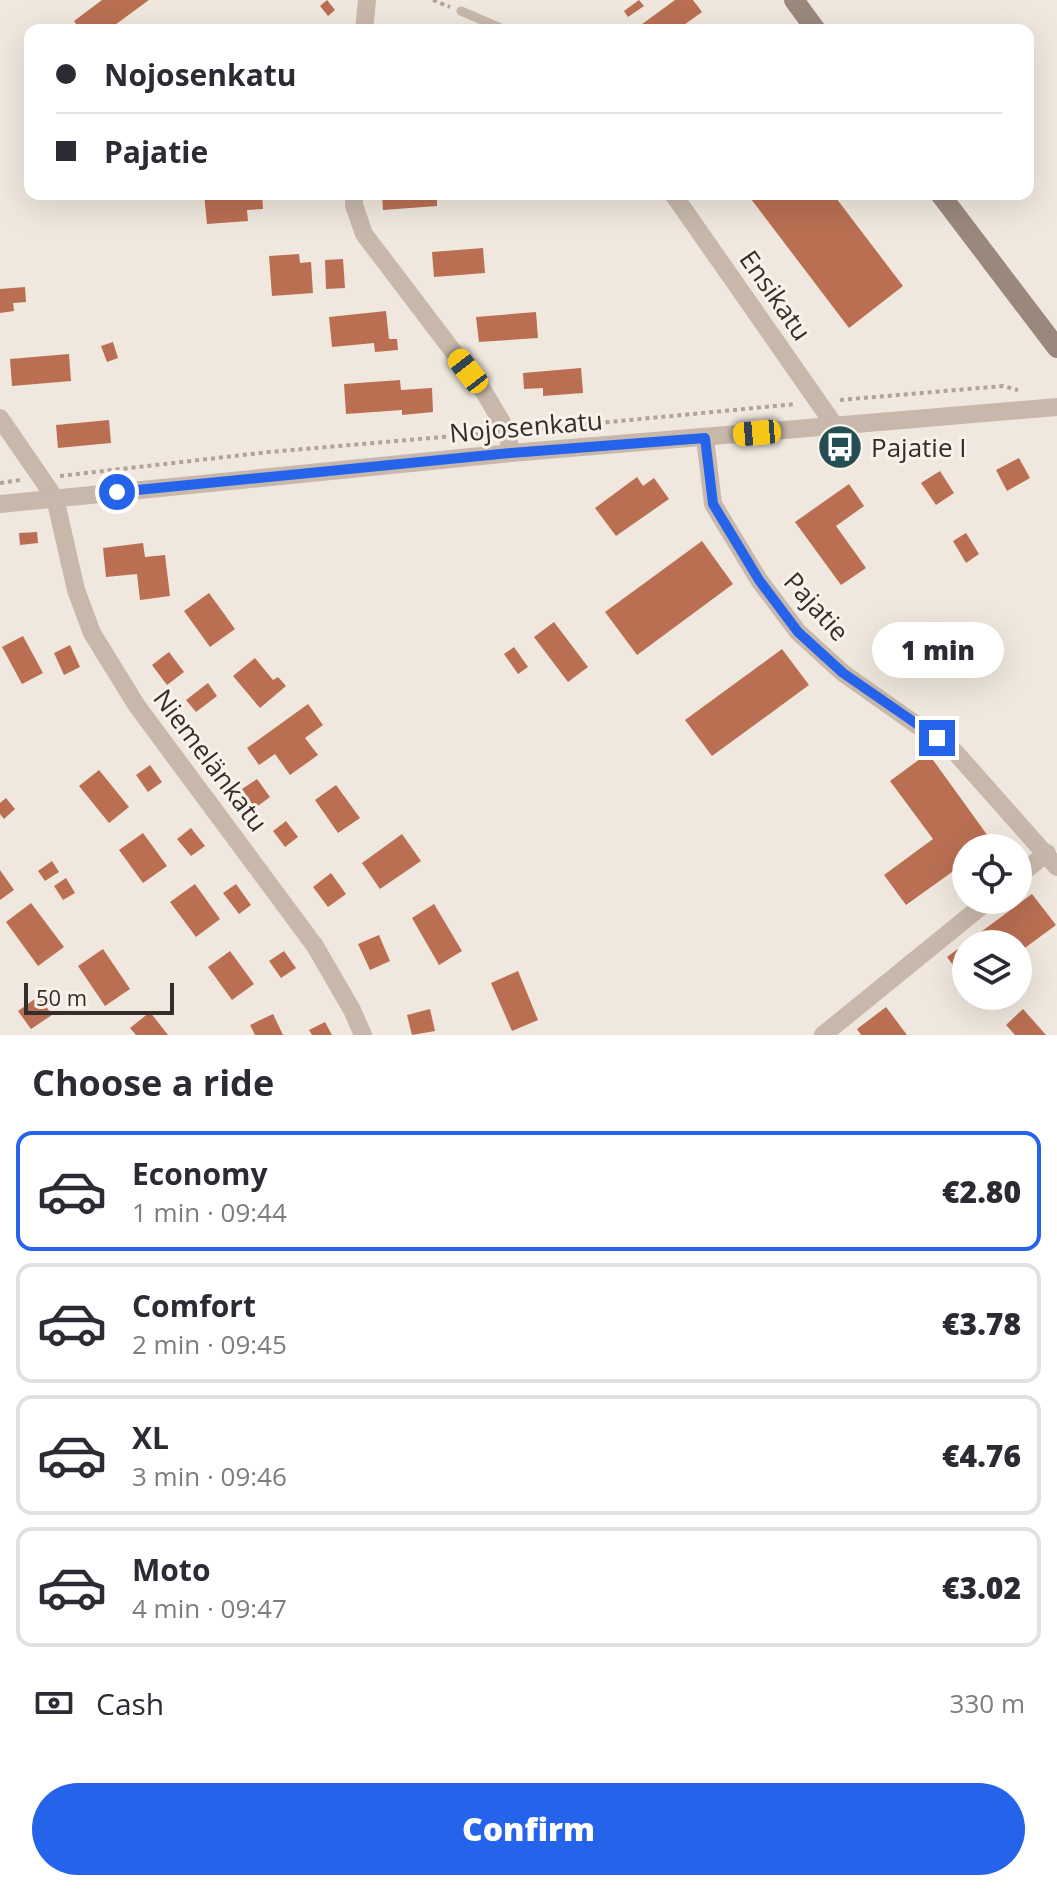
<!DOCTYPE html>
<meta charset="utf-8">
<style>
body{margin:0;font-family:"Open Sans",sans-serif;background:#f2f2f3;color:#2b2b33;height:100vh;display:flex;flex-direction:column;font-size:30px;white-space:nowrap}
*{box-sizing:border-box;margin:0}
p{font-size:26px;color:#7c7c81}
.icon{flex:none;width:44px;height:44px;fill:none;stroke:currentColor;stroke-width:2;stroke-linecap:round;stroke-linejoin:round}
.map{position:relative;height:1035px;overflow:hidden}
.panel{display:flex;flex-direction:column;background:#fff;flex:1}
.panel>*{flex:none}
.top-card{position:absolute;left:24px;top:24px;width:1010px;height:176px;border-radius:16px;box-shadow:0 8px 32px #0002;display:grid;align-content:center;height:176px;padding:0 32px;background:#fff}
.tools{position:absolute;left:952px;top:834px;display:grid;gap:16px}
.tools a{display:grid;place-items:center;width:80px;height:80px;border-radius:50%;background:#fff;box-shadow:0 8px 32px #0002;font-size:40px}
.scale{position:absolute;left:24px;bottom:20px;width:150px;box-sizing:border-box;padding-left:8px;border:4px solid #352d29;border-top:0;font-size:22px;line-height:28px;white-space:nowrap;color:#352d29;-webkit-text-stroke:6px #f8f2ea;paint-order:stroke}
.end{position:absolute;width:36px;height:36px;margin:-18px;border:10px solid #2563eb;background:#fff;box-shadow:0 0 0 4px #fff}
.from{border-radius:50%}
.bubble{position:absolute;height:56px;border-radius:28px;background:#fff;box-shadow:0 8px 32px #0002;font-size:26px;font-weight:800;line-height:56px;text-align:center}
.car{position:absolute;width:24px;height:48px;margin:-24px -12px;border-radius:10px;box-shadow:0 0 6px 2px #0007;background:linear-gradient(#f5c518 24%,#345 0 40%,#f5c518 0 76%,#345 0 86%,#f5c518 0)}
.top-card b{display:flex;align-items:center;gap:28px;height:76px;font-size:30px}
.top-card b+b{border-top:2px solid #e1e1e2}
.top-card i{width:20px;height:20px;background:#2b2b33}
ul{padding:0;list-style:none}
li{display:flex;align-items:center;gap:24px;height:120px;margin:0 16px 12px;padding:0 16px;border:4px solid #e1e1e2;border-radius:16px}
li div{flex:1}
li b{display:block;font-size:30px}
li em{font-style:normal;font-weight:800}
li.selected{border-color:#2563eb}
li>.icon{width:72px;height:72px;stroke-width:1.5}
h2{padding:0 32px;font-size:36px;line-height:96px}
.pay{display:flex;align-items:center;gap:20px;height:88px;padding:0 32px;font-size:30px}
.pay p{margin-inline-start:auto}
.primary-button{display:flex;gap:16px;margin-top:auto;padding:16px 32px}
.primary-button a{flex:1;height:92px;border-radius:48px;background:#2563eb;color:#fff;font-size:32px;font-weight:800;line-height:92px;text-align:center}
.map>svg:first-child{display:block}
</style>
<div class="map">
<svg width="1057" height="1035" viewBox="0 0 1057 1035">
<rect width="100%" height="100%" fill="#f0e8de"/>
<g fill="#ba6f52">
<polygon points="102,0 149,0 108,30 80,30 74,21"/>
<polygon points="327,0 335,10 328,16 320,6"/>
<polygon points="639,0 644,6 628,17 624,11"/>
<polygon points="675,0 693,0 702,12 677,30 634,30"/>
<polygon points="204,194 262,194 263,209 247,210 248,221 207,224"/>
<polygon points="382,194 437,194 437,206 383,210"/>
<polygon points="758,194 833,194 903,286 849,328 751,199"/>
<polygon points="483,248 485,273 434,277 432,252"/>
<polygon points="299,254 300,263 311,262 313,293 272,296 269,256"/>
<polygon points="343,259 345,288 326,289 325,260"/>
<polygon points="25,287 26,302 13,303 14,311 0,313 0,289"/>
<polygon points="386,311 389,339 397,339 398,350 375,352 374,343 332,347 329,317"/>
<polygon points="536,312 538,338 479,342 476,317"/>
<polygon points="113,342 118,358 107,362 101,346"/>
<polygon points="69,354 71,381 12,386 10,359"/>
<polygon points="581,368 583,393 543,396 543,388 524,389 523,373"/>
<polygon points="400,380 401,390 432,388 433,412 402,415 402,410 346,414 344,384"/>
<polygon points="109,420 111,443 58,448 56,425"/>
<polygon points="1019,458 1030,478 1007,491 996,470"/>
<polygon points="940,471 954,493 936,505 921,483"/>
<polygon points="637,477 643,486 654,478 669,499 616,536 595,508"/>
<polygon points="849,484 864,506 836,526 866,568 841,585 795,522"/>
<polygon points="37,532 38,543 20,545 19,533"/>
<polygon points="966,533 979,554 966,563 953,541"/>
<polygon points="702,541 733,584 637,655 605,612"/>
<polygon points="143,543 145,557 165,555 170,596 140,600 137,574 106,577 103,548"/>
<polygon points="209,593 235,629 210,647 184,611"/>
<polygon points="554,622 588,667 568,682 534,637"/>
<polygon points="23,636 43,673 22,684 2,647"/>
<polygon points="70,645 80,667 64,675 54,653"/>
<polygon points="514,647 528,667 518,674 504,654"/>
<polygon points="782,649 809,685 712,756 685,720"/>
<polygon points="169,652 184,672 167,685 152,665"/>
<polygon points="255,658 273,680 278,677 286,686 260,708 233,676"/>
<polygon points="208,683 217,696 196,712 186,700"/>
<polygon points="308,704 323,725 305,738 318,755 290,775 275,754 259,765 247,748"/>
<polygon points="928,753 993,843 985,848 966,848 966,862 906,905 884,875 933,839 890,781"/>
<polygon points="150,765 162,782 148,792 136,775"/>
<polygon points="99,770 129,807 109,823 79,786"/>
<polygon points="257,779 270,797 255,808 242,789"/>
<polygon points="336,785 360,818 338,833 315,800"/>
<polygon points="6,798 15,809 4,819 0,814 0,803"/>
<polygon points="286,821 298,837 285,847 273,831"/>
<polygon points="191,828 205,846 191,856 177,839"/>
<polygon points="143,833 167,866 143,883 119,850"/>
<polygon points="402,834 421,861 380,889 362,863"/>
<polygon points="52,861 59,872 45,881 38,871"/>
<polygon points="0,870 14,890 0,900"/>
<polygon points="331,873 346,894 328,907 313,887"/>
<polygon points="66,878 75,893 63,900 54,886"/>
<polygon points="195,884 220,919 196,937 170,902"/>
<polygon points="236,884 251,905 239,914 223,893"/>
<polygon points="1032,894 1056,925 1018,953 1018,944 966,944 966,983 947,957"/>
<polygon points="31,903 64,947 38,966 6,922"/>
<polygon points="434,904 462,951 439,965 412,918"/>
<polygon points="379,935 390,961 370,970 358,944"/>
<polygon points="103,949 130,989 105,1006 78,966"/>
<polygon points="230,951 254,984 232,1000 208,967"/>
<polygon points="284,951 296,968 281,978 269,961"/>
<polygon points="518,971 538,1020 512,1031 491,983"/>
<polygon points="39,996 52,1015 31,1029 18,1011"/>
<polygon points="886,1007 907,1035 861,1035 857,1029"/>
<polygon points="430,1009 435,1031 412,1035 407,1015"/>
<polygon points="1023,1009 1046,1035 1015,1035 1006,1025"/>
<polygon points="150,1012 168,1035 136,1035 130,1028"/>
<polygon points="273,1014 283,1035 255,1035 250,1025"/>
<polygon points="325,1022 332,1035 312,1035 309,1030"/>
</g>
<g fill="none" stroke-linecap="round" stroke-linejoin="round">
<g stroke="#b2a395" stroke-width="4" stroke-dasharray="4 4" stroke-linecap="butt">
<polyline points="433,0 450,7"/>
<polyline points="840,400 1003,386 1018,390"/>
<polyline points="526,430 796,404"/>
<polyline points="60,476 269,452 489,433"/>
<polyline points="0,483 20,480"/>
</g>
<polyline stroke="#c7b8ab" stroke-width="9" points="461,11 505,30"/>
<g stroke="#c7b8ab" stroke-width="18">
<polyline points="364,30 367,0"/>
<polyline points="354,194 354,205 364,234 484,392 507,431 511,453"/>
<polyline points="673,194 835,426"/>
<polyline points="0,418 55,498 76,590 92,633 137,706 315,946 352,1010 363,1035"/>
<polyline points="705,438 713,504 759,580 798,632 843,673 955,752 1057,867"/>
<polyline points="0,504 511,453 1057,407"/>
<polyline points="1018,876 1047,853"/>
<polyline points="823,1035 989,900"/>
</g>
<g stroke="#9a887c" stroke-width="20">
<polyline points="794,0 816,30"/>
<polyline points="940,194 1057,348"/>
</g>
</g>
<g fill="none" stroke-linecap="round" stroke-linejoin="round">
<polyline stroke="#2563eb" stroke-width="10" points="117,492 511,453 705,438 713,504 759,580 798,632 843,673 937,738"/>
</g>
<defs>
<g id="bus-disc" transform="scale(2.3)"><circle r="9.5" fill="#234e52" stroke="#f8f2ea"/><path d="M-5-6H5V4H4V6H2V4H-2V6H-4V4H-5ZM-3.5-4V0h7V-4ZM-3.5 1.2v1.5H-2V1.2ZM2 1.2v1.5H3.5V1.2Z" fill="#fff"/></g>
</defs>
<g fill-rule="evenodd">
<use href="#bus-disc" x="840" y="447"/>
</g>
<g text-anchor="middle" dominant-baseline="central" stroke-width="6" stroke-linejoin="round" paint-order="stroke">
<g font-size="26" fill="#352d29" stroke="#f8f2ea">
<text transform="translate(776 295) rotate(55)">Ensikatu</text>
<text transform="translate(526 426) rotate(-5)">Nojosenkatu</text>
<text transform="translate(817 606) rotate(48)">Pajatie</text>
<text transform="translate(211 760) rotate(53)">Niemelänkatu</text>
</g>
<g font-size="26" fill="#352d29" stroke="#f8f2ea" text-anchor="start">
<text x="871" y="447">Pajatie I</text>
</g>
</g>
</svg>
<div class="tools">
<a><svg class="icon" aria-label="locate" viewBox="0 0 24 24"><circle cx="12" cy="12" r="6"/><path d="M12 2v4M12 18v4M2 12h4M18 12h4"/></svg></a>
<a><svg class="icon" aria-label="layers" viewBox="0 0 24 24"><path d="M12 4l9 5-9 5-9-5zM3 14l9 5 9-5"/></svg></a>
</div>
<div class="scale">50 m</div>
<i class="end from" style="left:117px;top:492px"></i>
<i class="end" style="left:937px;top:738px"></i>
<div class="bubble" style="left:872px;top:622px;width:132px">1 min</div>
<i class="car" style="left:468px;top:371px;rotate:322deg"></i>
<i class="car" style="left:757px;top:433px;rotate:265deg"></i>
<div class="top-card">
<b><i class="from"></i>Nojosenkatu</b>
<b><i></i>Pajatie</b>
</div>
</div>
<section class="panel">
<h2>Choose a ride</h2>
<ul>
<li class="selected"><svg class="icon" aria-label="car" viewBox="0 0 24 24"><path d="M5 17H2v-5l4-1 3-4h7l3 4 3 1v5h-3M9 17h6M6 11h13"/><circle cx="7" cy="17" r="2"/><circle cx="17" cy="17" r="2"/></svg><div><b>Economy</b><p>1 min · 09:44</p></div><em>€2.80</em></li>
<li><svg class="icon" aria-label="car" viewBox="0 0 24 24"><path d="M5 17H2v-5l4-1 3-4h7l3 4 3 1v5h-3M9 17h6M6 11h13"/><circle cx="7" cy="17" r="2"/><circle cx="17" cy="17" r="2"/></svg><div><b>Comfort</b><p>2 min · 09:45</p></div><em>€3.78</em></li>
<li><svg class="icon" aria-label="car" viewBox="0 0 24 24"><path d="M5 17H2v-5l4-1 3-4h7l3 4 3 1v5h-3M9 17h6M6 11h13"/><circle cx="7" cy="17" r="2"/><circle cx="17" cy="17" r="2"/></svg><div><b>XL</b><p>3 min · 09:46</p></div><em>€4.76</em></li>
<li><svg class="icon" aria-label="car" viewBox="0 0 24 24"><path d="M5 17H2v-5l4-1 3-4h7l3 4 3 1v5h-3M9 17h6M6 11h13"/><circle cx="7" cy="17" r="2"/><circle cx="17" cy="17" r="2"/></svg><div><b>Moto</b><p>4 min · 09:47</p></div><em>€3.02</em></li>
</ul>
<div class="pay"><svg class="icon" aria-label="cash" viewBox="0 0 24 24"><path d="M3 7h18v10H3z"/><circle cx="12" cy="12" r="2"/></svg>Cash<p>330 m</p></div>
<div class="primary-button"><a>Confirm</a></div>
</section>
